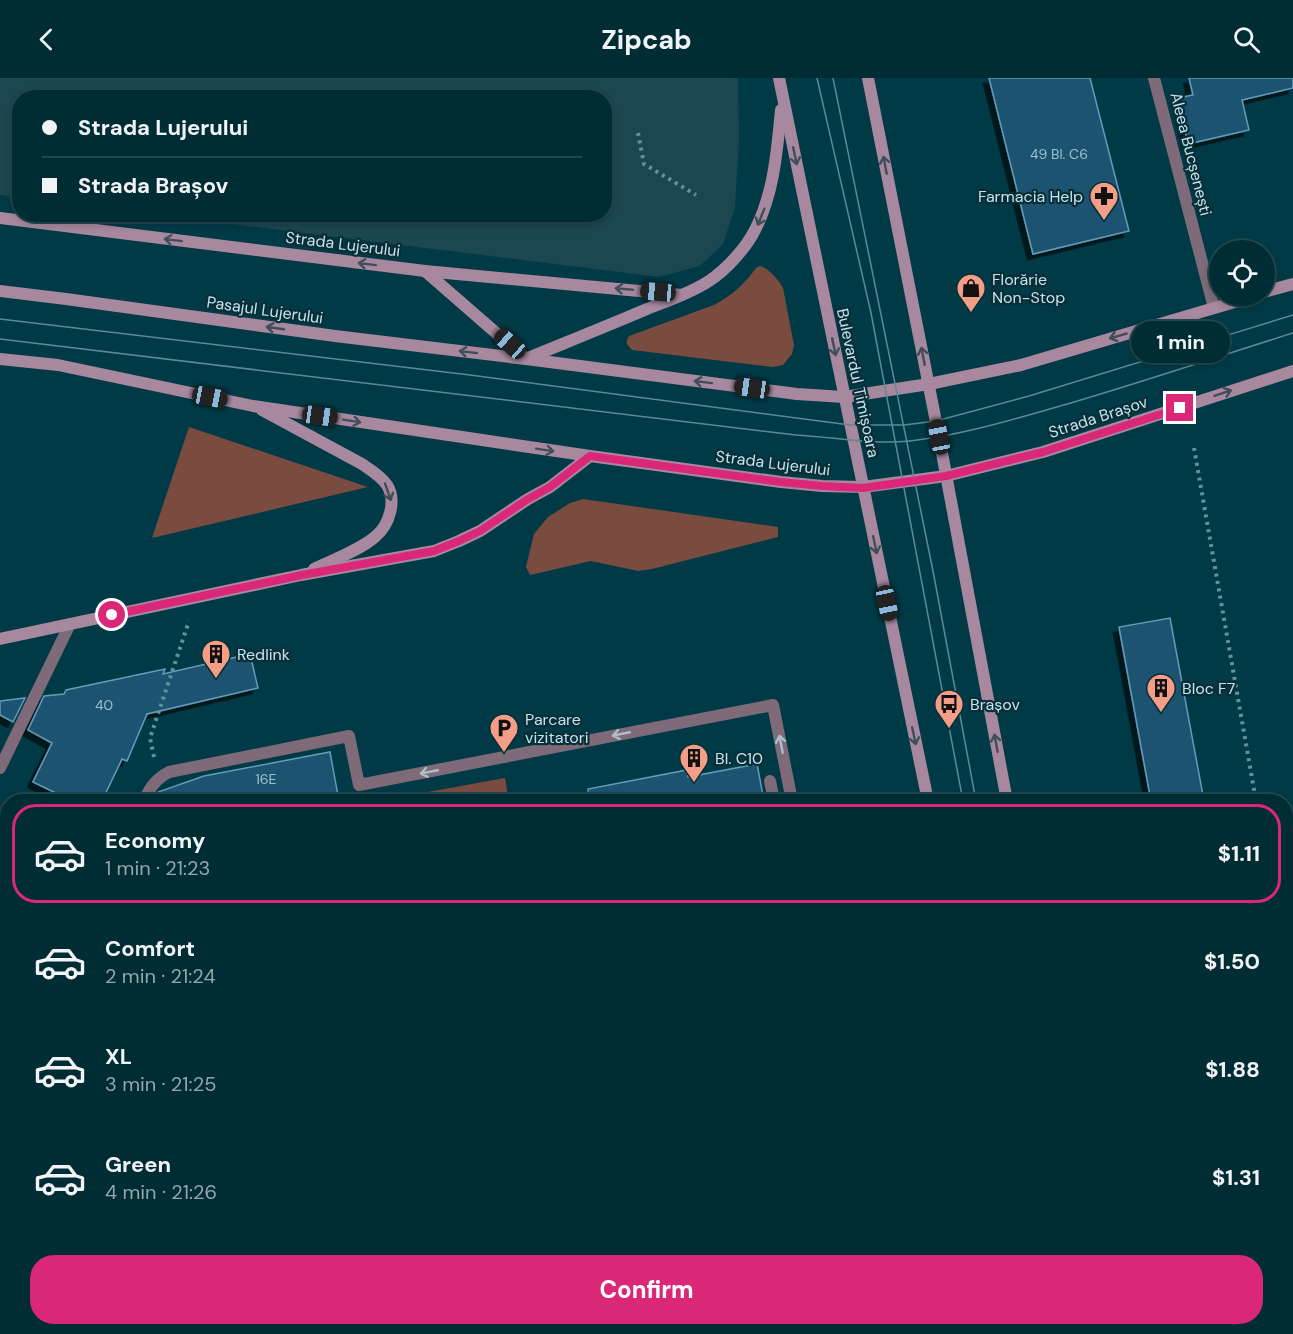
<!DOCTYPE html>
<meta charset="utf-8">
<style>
body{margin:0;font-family:"DM Sans",sans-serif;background:#0e3840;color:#f1f3f6;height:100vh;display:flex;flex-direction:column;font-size:22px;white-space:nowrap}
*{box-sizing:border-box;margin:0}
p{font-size:20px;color:#95a7ac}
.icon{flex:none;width:33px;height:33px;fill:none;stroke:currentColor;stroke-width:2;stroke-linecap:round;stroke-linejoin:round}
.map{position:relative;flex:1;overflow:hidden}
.details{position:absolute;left:0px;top:716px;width:1293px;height:542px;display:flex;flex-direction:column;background:#002c34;border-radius:24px 24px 0 0;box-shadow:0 3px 9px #0003,0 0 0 2px #22484f}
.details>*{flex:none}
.top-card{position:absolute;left:12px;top:12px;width:600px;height:132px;border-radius:24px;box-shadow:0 3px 9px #0003,0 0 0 2px #22484f;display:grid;align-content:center;height:132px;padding:0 30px;background:#002c34}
.controls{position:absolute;left:1209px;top:162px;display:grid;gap:12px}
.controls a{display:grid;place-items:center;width:66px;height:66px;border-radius:50%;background:#002c34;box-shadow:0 3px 9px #0003,0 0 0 2px #22484f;font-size:30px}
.end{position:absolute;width:27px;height:27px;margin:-14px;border:8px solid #db2777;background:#fff;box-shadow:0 0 0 3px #fff}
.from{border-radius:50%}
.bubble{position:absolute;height:42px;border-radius:21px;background:#002c34;box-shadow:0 3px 9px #0003,0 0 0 2px #22484f;font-size:20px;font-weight:700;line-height:42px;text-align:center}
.car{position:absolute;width:18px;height:36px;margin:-18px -9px;border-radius:8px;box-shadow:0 0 4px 2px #0007;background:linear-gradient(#222 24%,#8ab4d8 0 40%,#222 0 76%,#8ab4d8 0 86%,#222 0)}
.top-card b{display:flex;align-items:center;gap:21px;height:57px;font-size:22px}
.top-card b+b{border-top:2px solid #22484f}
.top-card i{width:15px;height:15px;background:#f1f3f6}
ul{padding:10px 0 0;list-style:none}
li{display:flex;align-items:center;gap:18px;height:99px;margin:0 12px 9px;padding:0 18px;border:3px solid transparent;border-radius:24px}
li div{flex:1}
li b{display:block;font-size:22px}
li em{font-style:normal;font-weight:700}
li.selected{border-color:#db2777}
li>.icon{width:54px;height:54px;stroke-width:1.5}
.cta{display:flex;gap:12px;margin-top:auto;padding:12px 30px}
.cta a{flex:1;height:69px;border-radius:24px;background:#db2777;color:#fff;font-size:24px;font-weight:700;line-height:69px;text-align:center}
header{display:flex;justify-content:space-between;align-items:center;height:78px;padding:0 30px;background:#002c34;font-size:27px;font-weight:700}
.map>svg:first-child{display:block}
</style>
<header><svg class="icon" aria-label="back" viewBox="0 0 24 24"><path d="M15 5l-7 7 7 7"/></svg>Zipcab<svg class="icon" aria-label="search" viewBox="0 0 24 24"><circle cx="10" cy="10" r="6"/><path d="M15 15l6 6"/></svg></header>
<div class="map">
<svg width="1293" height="1256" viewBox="0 0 1293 1256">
<defs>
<filter id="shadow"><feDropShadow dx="-5.5" dy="5.5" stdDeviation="0" flood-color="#0009"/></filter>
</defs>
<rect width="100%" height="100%" fill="#003a46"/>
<polygon fill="#1c4650" points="0,0 738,0 739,61 735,130 723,166 700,188 659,199 160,137 604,136 604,20 20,20 19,119 0,117"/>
<g fill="#7a4c3f">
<path d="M761,188C769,191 779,202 783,210L794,267L792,276L783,287L773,289L632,272L627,266V262L629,258L714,227C734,216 743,207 757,189Z"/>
<polygon points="189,349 368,409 152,460"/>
<polygon points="583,421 778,449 778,459 652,491 638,493 591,483 530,497 526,489 534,456 548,439 570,425"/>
<polygon points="505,700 509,723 378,723"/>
</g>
<g fill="#1f536f" stroke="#669ab9" stroke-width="1.5" filter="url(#shadow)">
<polygon points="989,0 1090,0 1129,153 1033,176"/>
<polygon points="1189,0 1293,0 1293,10 1242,22 1249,52 1188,66 1178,20 1193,17"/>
<polygon points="1170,540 1204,723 1151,723 1119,549"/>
<polygon points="250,576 258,610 147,636 127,683 122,681 102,723 72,723 33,704 52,665 28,652 44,618 64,616 66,612 165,591 163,596"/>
<polygon points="25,620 13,644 0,637 0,623"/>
<polygon points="330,674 339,723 153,723 158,714 204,698"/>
<polygon points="757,686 764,723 589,723 588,711 687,692 688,699"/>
</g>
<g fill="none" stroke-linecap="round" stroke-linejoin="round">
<g stroke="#65919c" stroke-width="4" stroke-dasharray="3 4.5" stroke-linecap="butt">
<polyline points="638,55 644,86 696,117"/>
<polyline points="1194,370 1256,723"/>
<polyline points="154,679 150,660 189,543"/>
<polyline points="1286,896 1293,939"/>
<polyline points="1286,1210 1293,1209"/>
</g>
<g stroke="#7e6a78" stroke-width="12">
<polyline points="0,690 70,546"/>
<polyline points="770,703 774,723"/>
<path d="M144,723C150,709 156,701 169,694L349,658L359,707L773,627L792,723"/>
<polyline points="1290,757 1293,756"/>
<polyline points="0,831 8,835"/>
<polyline points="591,1250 593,1256"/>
<polyline points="120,1256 123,1250"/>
</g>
<g stroke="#7e6a78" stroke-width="12">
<polyline points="1154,0 1214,230"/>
<polyline points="0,1134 8,1138"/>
<polyline points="220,1250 232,1256"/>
<polyline points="47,1256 50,1250"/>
</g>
<g stroke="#a7889f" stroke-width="12">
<polyline points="779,0 928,723"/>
<polyline points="868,0 939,359 1007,723"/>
<polyline points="0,140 425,193 682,217"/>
<polyline points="425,193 526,281"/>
<polyline points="0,213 66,221 335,258 526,281 797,316 844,319 929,306 1021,287 1255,218"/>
<polyline points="1264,214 1293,206"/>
<path d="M528,280C567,264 607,248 647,231C667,223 691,215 709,203C726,192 746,170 755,152C774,115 777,73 781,32"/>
<polyline points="0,281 58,287 253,328 590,378 781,404 822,408 863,409 946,398 1043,374 1293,293"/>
<path d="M262,332L362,386C371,392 381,398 387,407C397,423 389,447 376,458C362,471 331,483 314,491"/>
<polyline points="0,561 301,497 434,473 459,463 480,453 528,421 550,409 590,378"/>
<polyline points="1026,1250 1027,1256"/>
<polyline points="1104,1250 1105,1256"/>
<polyline points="1046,1256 1082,1250"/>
</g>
<g stroke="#5c8a94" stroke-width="1.5">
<polyline points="817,0 871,235 963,723"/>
<polyline points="833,0 933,493 976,723"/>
<polyline points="0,241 470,297 850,347 904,347 936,343 1029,318 1293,237"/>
<path d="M0,261L796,357C834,359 872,367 910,363C964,357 1022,339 1074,324C1148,302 1220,278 1293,255"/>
<polyline points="1061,1250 1062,1256"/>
<polyline points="1073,1250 1074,1256"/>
</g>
</g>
<defs><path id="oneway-shaft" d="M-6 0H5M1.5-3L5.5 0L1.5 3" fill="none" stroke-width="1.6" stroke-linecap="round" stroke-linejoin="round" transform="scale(1.5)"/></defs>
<g stroke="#404e5b">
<use href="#oneway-shaft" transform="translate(795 78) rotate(78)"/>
<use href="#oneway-shaft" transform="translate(885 87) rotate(-101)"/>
<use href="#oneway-shaft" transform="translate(761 139) rotate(112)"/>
<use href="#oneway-shaft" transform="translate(173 162) rotate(-173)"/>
<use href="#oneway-shaft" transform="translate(367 186) rotate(-173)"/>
<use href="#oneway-shaft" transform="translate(624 211) rotate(-175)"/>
<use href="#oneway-shaft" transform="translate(275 250) rotate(-172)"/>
<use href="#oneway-shaft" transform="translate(1118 258) rotate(164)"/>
<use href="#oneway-shaft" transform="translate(834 269) rotate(78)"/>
<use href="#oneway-shaft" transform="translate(468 274) rotate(-173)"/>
<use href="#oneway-shaft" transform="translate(923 278) rotate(-101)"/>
<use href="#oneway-shaft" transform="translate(703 304) rotate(-173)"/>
<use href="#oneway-shaft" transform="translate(1223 315) rotate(-18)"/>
<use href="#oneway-shaft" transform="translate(352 343) rotate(9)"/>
<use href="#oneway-shaft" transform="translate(545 372) rotate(9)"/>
<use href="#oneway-shaft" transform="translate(388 414) rotate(71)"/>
<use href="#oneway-shaft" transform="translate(875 467) rotate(78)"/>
<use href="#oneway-shaft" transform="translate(914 658) rotate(78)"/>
<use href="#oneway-shaft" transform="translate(996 665) rotate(-100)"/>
</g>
<g stroke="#afbfca">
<use href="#oneway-shaft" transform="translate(621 656) rotate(169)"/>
<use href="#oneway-shaft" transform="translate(781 666) rotate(-101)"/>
<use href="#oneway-shaft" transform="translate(429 694) rotate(169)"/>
</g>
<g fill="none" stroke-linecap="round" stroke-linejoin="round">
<polyline stroke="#db2777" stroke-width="8" points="112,537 302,497 434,473 459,463 480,453 528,421 550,409 590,378 781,404 822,408 863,410 946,398 1043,374 1180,330"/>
</g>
<defs>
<g id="pharmacy-pin" transform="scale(1.5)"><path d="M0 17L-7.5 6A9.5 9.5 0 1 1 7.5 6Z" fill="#f49e87" stroke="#092e37"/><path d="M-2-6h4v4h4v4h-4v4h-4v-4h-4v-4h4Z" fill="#111"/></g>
<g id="shop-pin" transform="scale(1.5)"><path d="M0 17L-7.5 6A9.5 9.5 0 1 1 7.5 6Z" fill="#f49e87" stroke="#092e37"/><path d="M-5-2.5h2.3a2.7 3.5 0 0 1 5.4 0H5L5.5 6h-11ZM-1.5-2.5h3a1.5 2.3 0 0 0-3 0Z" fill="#111"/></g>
<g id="building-pin" transform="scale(1.5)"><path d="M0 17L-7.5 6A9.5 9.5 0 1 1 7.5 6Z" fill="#f49e87" stroke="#092e37"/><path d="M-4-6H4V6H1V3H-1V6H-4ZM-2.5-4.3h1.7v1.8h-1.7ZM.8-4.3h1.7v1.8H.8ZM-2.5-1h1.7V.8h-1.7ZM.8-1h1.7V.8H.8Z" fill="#111"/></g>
<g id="bus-pin" transform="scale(1.5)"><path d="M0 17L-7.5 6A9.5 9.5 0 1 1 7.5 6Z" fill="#f49e87" stroke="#092e37"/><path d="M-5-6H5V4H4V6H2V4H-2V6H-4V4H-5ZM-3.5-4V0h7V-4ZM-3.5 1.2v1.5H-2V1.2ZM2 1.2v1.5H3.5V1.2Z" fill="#111"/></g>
<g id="parking-pin" transform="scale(1.5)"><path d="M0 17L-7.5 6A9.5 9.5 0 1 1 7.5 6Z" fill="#f49e87" stroke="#092e37"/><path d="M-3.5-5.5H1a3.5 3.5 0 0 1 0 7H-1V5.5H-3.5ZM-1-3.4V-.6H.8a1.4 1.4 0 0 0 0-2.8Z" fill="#111"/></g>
</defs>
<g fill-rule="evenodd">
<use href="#pharmacy-pin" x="1104" y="118"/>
<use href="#shop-pin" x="971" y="210"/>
<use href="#building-pin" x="216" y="576"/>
<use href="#building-pin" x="1161" y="610"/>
<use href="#bus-pin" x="949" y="626"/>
<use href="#parking-pin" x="504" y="650"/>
<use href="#building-pin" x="694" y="680"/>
</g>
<g text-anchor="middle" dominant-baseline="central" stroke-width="4.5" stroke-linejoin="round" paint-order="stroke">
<g font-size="14" fill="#9bc0ce">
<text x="1059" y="76">49 Bl. C6</text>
<text x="104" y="627">40</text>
<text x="266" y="701">16E</text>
</g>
<g font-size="16" fill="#c4e4ed" stroke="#092e37">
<text transform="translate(1191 76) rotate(76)">Aleea Bucșenești</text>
<text transform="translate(343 166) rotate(7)">Strada Lujerului</text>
<text transform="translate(265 232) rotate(8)">Pasajul Lujerului</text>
<text transform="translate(858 305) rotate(78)">Bulevardul Timișoara</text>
<text transform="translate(1098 339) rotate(-18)">Strada Brașov</text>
<text transform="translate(773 385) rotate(7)">Strada Lujerului</text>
</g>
<g font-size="16" fill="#c4e4ed" stroke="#092e37" text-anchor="start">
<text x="1083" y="118" text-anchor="end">Farmacia Help</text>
<text x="992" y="201">Florărie<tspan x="992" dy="18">Non-Stop</tspan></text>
<text x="237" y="576">Redlink</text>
<text x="1182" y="610">Bloc F7</text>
<text x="970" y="626">Brașov</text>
<text x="525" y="641">Parcare<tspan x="525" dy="18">vizitatori</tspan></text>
<text x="715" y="680">Bl. C10</text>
</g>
</g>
</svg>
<div class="controls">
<a><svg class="icon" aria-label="locate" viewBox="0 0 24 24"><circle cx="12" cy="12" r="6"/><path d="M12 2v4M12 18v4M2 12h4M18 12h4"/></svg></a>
</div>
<i class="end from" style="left:112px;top:537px"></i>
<i class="end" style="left:1180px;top:330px"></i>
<div class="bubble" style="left:1131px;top:243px;width:99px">1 min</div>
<i class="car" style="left:658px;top:214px;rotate:275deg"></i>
<i class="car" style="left:510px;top:266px;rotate:311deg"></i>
<i class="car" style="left:752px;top:310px;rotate:278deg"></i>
<i class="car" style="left:210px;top:319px;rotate:101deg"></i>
<i class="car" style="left:320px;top:338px;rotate:98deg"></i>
<i class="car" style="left:939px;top:359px;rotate:349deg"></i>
<i class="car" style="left:887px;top:525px;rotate:168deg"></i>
<div class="top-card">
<b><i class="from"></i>Strada Lujerului</b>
<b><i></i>Strada Brașov</b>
</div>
<section class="details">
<ul>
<li class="selected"><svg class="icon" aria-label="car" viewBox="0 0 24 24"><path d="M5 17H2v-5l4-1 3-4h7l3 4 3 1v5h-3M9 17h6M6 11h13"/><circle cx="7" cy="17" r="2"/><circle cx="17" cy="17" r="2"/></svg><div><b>Economy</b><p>1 min · 21:23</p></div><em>$1.11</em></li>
<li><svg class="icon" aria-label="car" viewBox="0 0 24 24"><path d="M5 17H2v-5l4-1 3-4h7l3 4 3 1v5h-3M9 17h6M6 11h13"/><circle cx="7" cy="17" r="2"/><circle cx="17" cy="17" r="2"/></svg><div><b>Comfort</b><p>2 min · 21:24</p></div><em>$1.50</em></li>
<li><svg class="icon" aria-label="car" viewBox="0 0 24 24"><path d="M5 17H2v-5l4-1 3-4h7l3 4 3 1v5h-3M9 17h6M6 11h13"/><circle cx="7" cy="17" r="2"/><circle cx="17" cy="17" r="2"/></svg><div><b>XL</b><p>3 min · 21:25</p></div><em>$1.88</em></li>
<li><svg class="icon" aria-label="car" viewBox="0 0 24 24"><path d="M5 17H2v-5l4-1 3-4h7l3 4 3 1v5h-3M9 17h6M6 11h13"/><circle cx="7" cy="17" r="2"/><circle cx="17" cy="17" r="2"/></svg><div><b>Green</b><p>4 min · 21:26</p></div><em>$1.31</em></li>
</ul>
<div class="cta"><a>Confirm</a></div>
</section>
</div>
